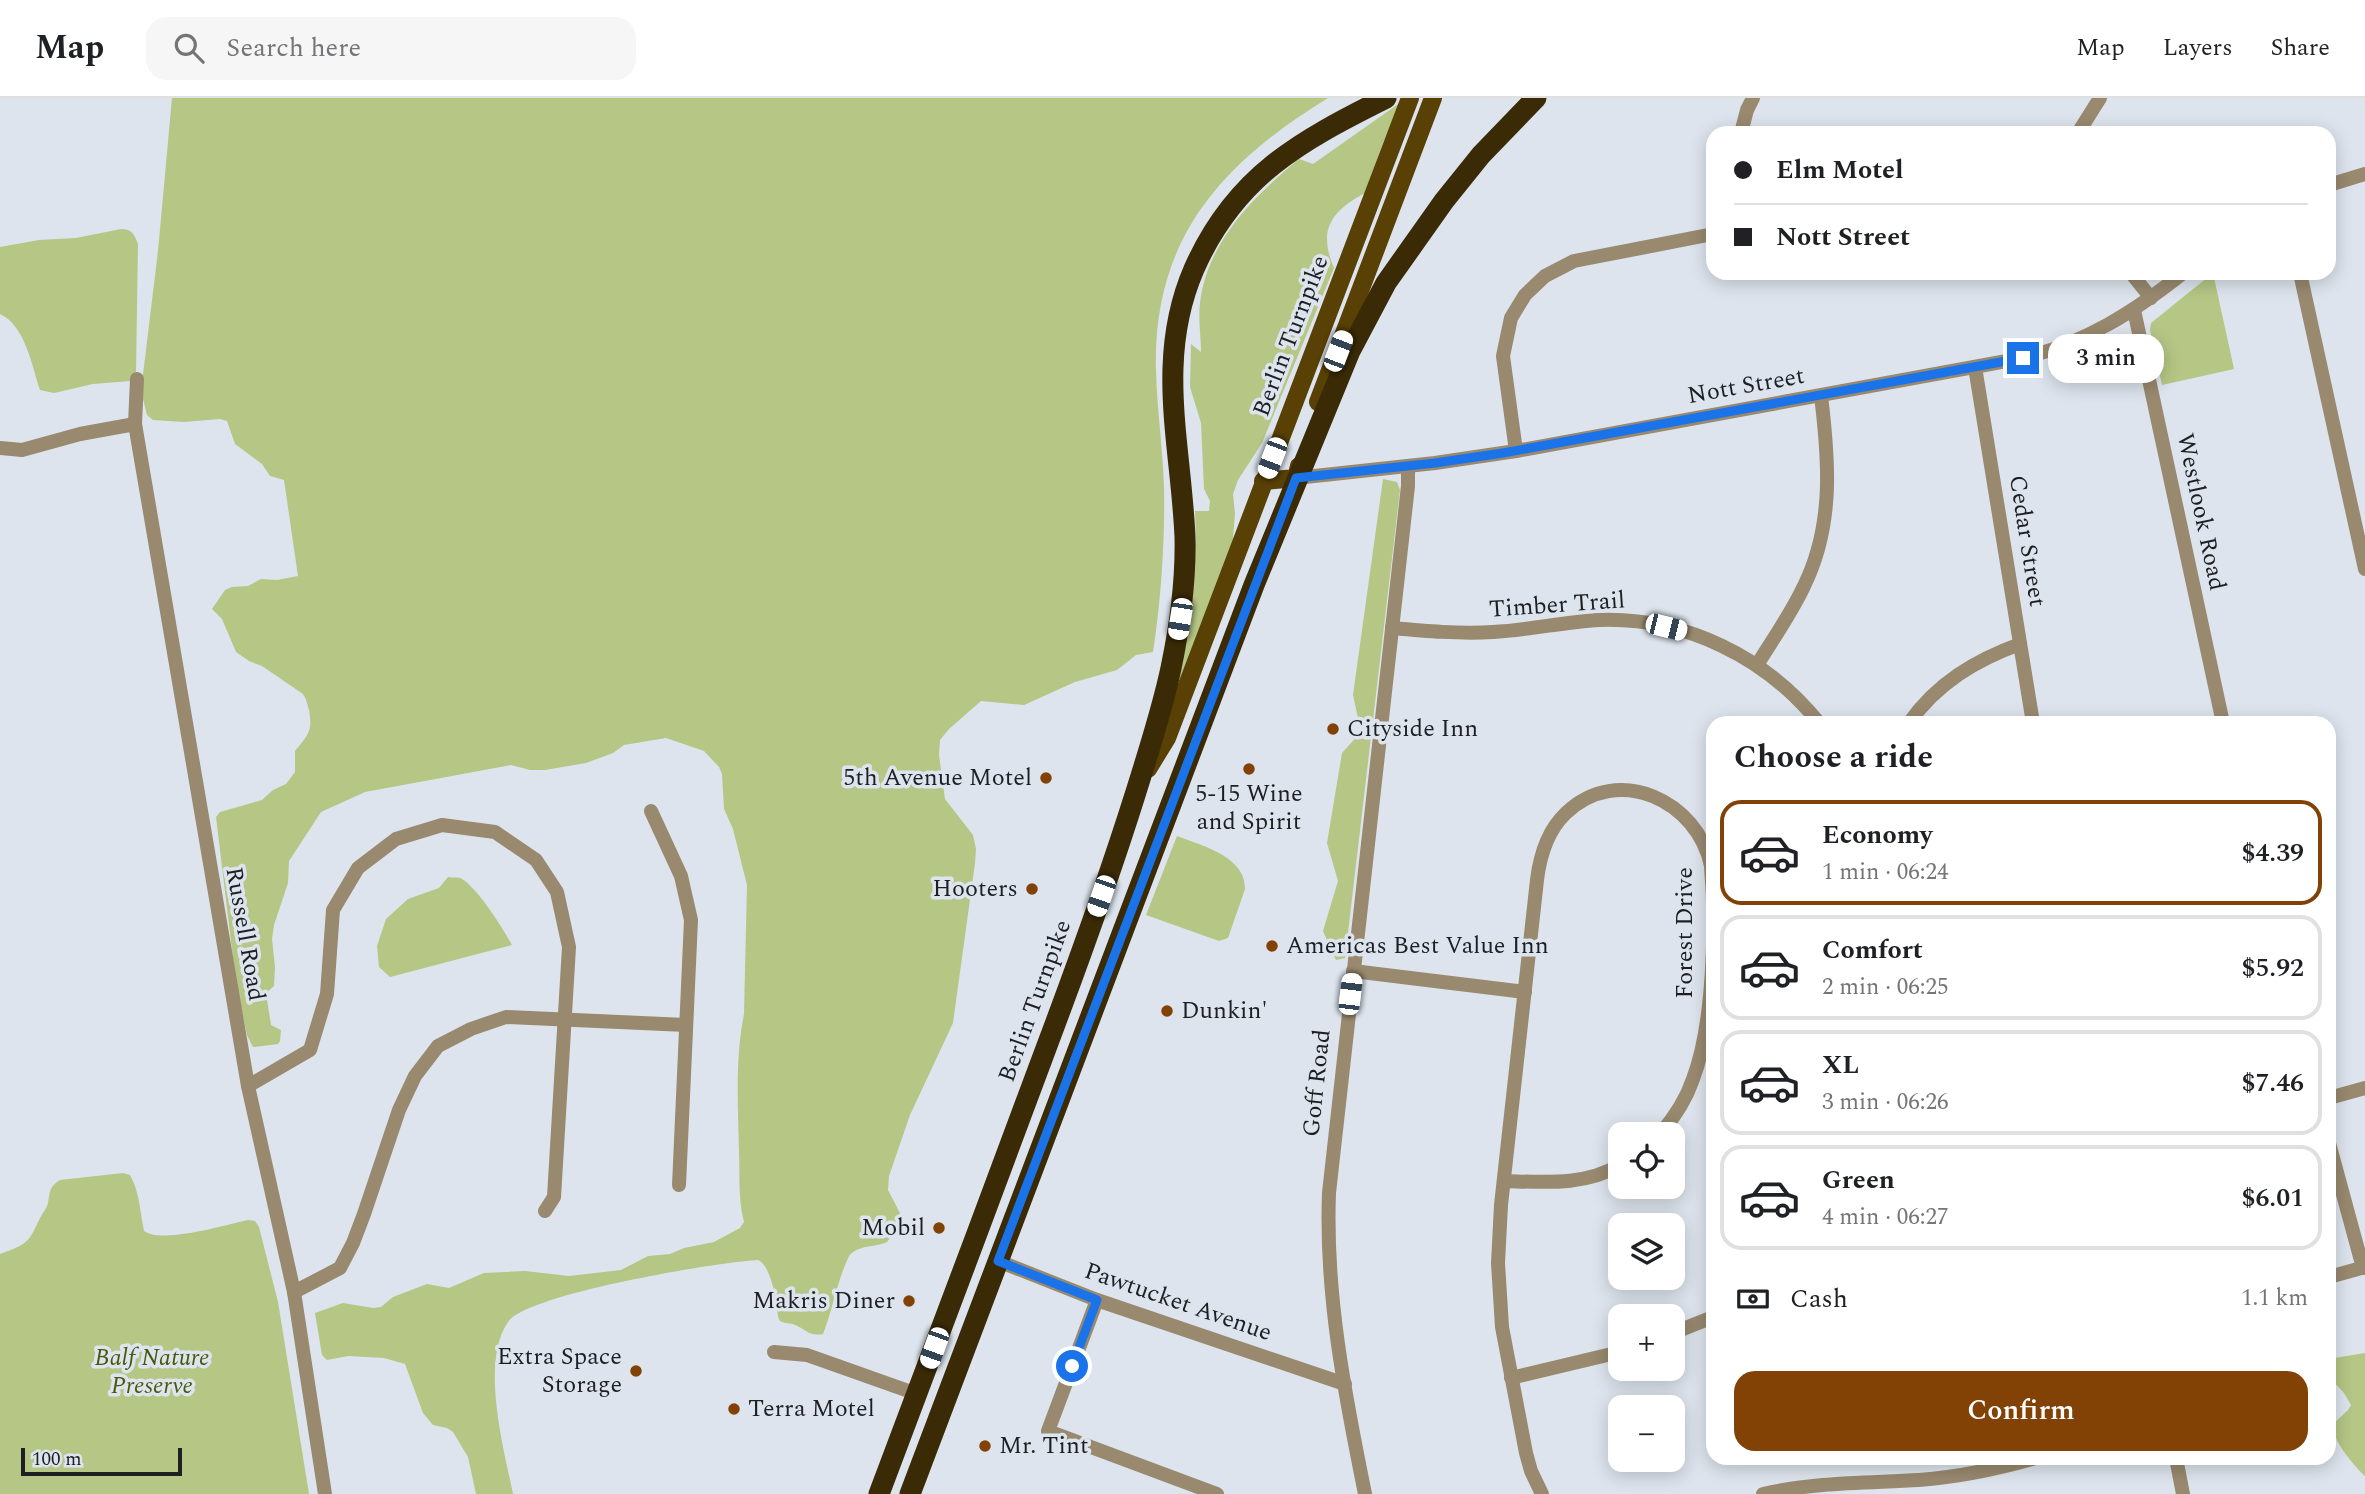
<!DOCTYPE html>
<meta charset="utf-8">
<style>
body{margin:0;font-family:Spectral,serif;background:#f6f6f6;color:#202124;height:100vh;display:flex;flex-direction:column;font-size:26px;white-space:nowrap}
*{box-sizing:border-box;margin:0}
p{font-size:23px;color:#757577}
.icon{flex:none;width:38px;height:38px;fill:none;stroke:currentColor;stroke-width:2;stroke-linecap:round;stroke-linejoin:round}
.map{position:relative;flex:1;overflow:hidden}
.side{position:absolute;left:1706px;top:618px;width:630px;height:749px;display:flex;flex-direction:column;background:#fff;border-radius:21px;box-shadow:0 4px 18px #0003}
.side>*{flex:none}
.hud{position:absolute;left:1706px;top:28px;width:630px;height:154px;border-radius:21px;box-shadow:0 4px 18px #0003;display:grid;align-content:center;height:154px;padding:0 28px;background:#fff}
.fabs{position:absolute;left:1608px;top:1024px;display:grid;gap:14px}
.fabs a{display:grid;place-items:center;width:77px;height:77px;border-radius:14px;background:#fff;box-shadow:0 4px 18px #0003;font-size:35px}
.scale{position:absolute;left:21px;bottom:18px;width:161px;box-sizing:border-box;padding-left:7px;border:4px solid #1d1f23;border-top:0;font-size:19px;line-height:24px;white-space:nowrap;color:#1d1f23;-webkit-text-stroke:5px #dde4ed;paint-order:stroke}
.end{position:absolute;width:32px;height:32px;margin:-16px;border:9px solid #1a73e8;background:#fff;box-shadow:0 0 0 4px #fff}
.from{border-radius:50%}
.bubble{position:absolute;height:49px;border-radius:21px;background:#fff;box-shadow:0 4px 18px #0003;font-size:23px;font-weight:600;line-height:49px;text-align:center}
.car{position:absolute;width:21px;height:42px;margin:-21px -10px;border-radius:9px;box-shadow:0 0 5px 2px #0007;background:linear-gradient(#fff 24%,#345 0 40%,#fff 0 76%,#345 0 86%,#fff 0)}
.hud b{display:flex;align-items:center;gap:24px;height:66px;font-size:26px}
.hud b+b{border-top:2px solid #e0e0e0}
.hud i{width:18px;height:18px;background:#202124}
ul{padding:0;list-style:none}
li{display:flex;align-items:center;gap:21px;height:105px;margin:0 14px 10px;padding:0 14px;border:4px solid #e0e0e0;border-radius:21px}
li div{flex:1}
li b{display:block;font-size:26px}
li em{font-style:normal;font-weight:600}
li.selected{border-color:#824206}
li>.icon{width:63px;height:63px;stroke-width:1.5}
h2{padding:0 28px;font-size:32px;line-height:84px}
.pay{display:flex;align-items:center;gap:18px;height:77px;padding:0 28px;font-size:26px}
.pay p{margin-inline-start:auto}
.cta{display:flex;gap:14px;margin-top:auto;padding:14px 28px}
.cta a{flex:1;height:80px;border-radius:21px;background:#824206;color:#fff;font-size:28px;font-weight:600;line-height:80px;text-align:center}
header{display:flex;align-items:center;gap:42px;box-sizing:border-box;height:98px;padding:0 35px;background:#fff;border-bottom:2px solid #e0e0e0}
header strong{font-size:33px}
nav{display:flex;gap:38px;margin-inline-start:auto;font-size:24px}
.search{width:490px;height:63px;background:#f6f6f6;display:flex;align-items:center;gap:18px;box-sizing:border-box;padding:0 24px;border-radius:21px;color:#757577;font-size:26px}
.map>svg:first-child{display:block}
</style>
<header>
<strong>Map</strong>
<div class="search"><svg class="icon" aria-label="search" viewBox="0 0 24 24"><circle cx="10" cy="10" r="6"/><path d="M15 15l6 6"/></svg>Search here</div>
<nav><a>Map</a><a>Layers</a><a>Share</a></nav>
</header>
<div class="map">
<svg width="2365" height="1396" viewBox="0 0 2365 1396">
<rect width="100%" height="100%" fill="#dde4ed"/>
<g fill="#b5c685">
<path d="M172,0H1328C1222,65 1152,141 1156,273C1157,312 1163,351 1164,390C1165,444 1161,502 1153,554L1136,557L1117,572L1075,584L1024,607L981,603L949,631L940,642L939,657L945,701L973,737L976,751L975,765L953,925L910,1017L889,1078L888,1092L902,1119L900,1126L887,1144C874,1150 859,1146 849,1158C837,1183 833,1211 823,1236C809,1239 804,1230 793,1226C788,1225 784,1225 780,1223C776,1216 778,1209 776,1201C773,1189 769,1167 758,1162C718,1164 526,1196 508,1224C480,1265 504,1351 513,1396H476L468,1359L453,1334L447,1330L433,1327L423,1315L405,1266L384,1260L348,1258L327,1262L322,1257L315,1215L343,1205L373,1210L381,1209L393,1199L427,1186L449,1190L484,1175L525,1173L569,1178L621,1172L648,1158L670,1156L684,1150L714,1144L740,1130L744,1124C738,1100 740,1079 739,1053C738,1008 735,960 744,916L747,787L733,731L724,711L722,676L719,669L704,653L666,640L624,647L613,655L586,665L545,672H530L511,667L365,694L321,714L289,763L288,785L274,827L272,841L275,869L274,888L266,895L271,927L281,932L280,943L278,946L253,949L247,937L236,885L216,719L220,714L262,702L273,692L286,686L295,674V653C308,637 313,633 309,612C307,606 307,602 303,596L262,568L249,563L236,554L222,521L212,511L225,492L232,489L248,488L261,481L277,482L298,478L284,382L270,378L262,366L235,346L227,323L220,321L184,324L153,322L147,317L141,293L158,153Z"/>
<path d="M1404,2L1383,45L1365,95C1330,114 1318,132 1334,170L1262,345L1238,382L1233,396L1235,416L1232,451L1169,616L1196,441L1195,413H1209L1210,403L1204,391L1201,325L1190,289L1191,246L1201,254C1201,238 1198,221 1200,205C1207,144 1254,98 1299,61L1313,66Z"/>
<path d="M121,131C132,131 134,136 138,146L136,274L130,283L93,286L54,295L40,292C32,268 25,227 0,216V149L39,142L76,140Z"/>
<polygon points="2213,175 2234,271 2162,287 2150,232 2151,225"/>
<polygon points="1383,381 1397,384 1400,392 1345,860 1336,862 1323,833 1338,783 1327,745 1342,655 1361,634 1353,597"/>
<path d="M1177,738C1200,747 1246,758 1245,791L1228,840L1219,843L1146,817Z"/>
<path d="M448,779C452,780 456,779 460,780C476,787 504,832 512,847L390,879L379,869L377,848L386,821L408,801L439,790Z"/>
<path d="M123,1075L130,1077C140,1095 140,1114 144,1133C162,1146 225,1127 248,1122L255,1123L259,1129L278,1204L309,1396H0V1156C27,1146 28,1146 40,1120C42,1116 47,1110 48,1105C50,1094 49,1089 60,1082Z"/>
<path d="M2365,1255V1378C2354,1368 2331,1341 2333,1326L2348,1312L2351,1307L2344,1295L2329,1279V1261Z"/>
</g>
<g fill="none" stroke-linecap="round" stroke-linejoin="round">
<g stroke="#98896f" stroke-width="14">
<polyline points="1741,35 1747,12 1753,0"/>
<polyline points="2078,35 2100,0"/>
<polyline points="2329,87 2365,76"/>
<polyline points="2131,175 2151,200"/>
<polyline points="2300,175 2365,471"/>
<polyline points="2134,212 2223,625"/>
<polyline points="1975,269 2033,625"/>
<polyline points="137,281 135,326 248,988 294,1194 325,1396"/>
<polyline points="0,350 22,352 80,336 135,326"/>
<polyline points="1516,353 1503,258 1511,220 1525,197 1545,178 1574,163 1713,136"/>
<path d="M1296,380L1435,365L1516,353L2023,260C2085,245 2134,214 2183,175"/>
<path d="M1392,530C1425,533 1459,536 1493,534C1529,532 1564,524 1599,522C1685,519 1766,559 1819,625"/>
<path d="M1757,567C1773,541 1791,516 1804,488C1834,427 1829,363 1821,298"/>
<path d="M1909,625C1937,585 1976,562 2020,546"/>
<polyline points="651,713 681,778 691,822 679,1087"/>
<polyline points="1353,873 1525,894"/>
<polyline points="248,988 310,952 327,896 333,812 358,770 396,741 442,727 495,734 536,762 557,794 569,849 554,1099 545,1113"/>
<polyline points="2329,1000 2365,990"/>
<polyline points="2329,1045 2363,1170"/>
<path d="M1504,1083C1544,1084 1585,1088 1620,1067"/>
<polyline points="998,1163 1097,1202 1345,1286"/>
<polyline points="2329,1179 2365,1169"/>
<polyline points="294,1194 340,1170 353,1145 364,1116 399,1012 415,978 438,948 471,931 506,919 686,927"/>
<polyline points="1097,1202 1048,1333 1217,1396"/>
<polyline points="1673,1235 1713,1219"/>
<polyline points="774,1254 807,1257 917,1296"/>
<polyline points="1511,1280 1620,1254"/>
<polyline points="2176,1360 2183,1396"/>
<path d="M1365,1396C1345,1297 1325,1196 1329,1095L1408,388V368"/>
<path d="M1542,1396L1531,1373L1526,1355L1502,1229L1498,1165L1501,1107L1537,782C1540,757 1547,733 1566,715C1618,665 1698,703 1711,768C1716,827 1714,926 1693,981C1686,1002 1674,1020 1660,1036"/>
<path d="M1763,1396C1815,1384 1866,1385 1919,1382C1959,1379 1998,1371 2036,1360"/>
</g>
<g stroke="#594004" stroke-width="18">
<polyline points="1318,304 1433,0"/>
<polyline points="1263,383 1296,380 1299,368"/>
<polyline points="1148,671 1167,640 1410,0"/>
</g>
<g stroke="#3a2a06" stroke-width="21">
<path d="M879,1396C935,1248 990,1101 1045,953C1077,868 1108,783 1135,697C1148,655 1162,613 1171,570C1180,527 1186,483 1185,439C1181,346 1155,261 1194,171C1235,78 1300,43 1386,0"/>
<polyline points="910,1396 1254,487 1350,253 1386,185 1444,103 1481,57 1536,0"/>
</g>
</g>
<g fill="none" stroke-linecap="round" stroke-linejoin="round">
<polyline stroke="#1a73e8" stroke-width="9" points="1072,1268 1097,1202 998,1163 1296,380 1435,365 1503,355 2023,260"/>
</g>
<g fill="#824206" stroke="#dde4ed" stroke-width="2.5">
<circle cx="1333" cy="631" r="7"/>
<circle cx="1249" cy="671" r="7"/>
<circle cx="1046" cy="680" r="7"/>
<circle cx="1032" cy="791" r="7"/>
<circle cx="1272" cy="848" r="7"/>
<circle cx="1167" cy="913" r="7"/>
<circle cx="939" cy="1130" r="7"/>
<circle cx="909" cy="1203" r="7"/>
<circle cx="636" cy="1273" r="7"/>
<circle cx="734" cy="1311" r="7"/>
<circle cx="985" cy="1348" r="7"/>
</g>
<g text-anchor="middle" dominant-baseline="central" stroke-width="7" stroke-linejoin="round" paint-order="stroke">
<g font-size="24" fill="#1d1f23" stroke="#dde4ed">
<text transform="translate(1291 238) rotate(-69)">Berlin Turnpike</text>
<text transform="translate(1746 288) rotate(-10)">Nott Street</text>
<text transform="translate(2201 414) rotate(78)">Westlook Road</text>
<text transform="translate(2027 443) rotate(81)">Cedar Street</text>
<text transform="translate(1557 507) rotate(-4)">Timber Trail</text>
<text transform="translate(1685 835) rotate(-90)">Forest Drive</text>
<text transform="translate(245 836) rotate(80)">Russell Road</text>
<text transform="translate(1035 903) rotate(-70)">Berlin Turnpike</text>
<text transform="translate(1317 985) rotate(-84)">Goff Road</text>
<text transform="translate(1178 1204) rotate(19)">Pawtucket Avenue</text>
</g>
<g font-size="24" fill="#1d1f23" stroke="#dde4ed" text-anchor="start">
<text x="1347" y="631">Cityside Inn</text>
<text x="1032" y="680" text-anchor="end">5th Avenue Motel</text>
<text x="1249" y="696" text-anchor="middle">5-15 Wine<tspan x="1249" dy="28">and Spirit</tspan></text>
<text x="1018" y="791" text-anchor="end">Hooters</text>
<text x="1286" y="848">Americas Best Value Inn</text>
<text x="1181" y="913">Dunkin'</text>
<text x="925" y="1130" text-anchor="end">Mobil</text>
<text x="895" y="1203" text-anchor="end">Makris Diner</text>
<text x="622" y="1259" text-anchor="end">Extra Space<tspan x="622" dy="28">Storage</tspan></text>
<text x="748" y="1311">Terra Motel</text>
<text x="999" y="1348">Mr. Tint</text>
</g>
<g font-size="24" font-style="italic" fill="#4a580b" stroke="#dde4ed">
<text x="152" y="1260">Balf Nature<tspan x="152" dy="28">Preserve</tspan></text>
</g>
</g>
</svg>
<div class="fabs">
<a><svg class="icon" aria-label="locate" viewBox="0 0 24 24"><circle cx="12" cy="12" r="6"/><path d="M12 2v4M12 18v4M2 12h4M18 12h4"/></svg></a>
<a><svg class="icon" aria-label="layers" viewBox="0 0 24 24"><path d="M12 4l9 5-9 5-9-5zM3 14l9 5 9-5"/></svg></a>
<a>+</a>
<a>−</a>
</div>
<div class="scale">100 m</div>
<i class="end from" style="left:1072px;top:1268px"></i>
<i class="end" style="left:2023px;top:260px"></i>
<div class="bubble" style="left:2048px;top:236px;width:116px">3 min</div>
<i class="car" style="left:1338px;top:253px;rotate:21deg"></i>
<i class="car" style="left:1272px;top:360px;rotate:201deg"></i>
<i class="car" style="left:1180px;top:521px;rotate:189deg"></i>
<i class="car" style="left:1666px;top:529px;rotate:104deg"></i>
<i class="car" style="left:1101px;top:798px;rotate:199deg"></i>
<i class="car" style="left:1350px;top:896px;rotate:7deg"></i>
<i class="car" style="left:934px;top:1250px;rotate:200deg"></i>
<div class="hud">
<b><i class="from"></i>Elm Motel</b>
<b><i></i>Nott Street</b>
</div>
<section class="side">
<h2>Choose a ride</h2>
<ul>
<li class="selected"><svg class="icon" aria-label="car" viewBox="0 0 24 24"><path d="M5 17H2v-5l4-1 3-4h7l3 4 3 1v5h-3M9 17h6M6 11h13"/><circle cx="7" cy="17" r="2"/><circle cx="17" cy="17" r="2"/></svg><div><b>Economy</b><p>1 min · 06:24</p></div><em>$4.39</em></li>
<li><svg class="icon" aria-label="car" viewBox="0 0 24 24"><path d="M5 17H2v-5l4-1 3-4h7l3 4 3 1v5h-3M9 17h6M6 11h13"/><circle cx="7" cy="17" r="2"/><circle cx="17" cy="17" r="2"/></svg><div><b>Comfort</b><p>2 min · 06:25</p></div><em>$5.92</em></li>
<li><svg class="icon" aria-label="car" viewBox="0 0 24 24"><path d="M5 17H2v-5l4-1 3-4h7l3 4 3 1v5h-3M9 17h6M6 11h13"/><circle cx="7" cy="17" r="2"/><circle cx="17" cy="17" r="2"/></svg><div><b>XL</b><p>3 min · 06:26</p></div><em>$7.46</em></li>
<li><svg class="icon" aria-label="car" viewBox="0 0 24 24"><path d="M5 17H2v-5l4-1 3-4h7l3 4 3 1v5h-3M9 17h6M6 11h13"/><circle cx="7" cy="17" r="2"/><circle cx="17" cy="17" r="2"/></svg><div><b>Green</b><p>4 min · 06:27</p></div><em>$6.01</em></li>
</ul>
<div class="pay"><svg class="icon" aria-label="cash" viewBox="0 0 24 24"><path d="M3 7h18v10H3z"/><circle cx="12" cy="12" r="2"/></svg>Cash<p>1.1 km</p></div>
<div class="cta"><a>Confirm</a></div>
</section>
</div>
